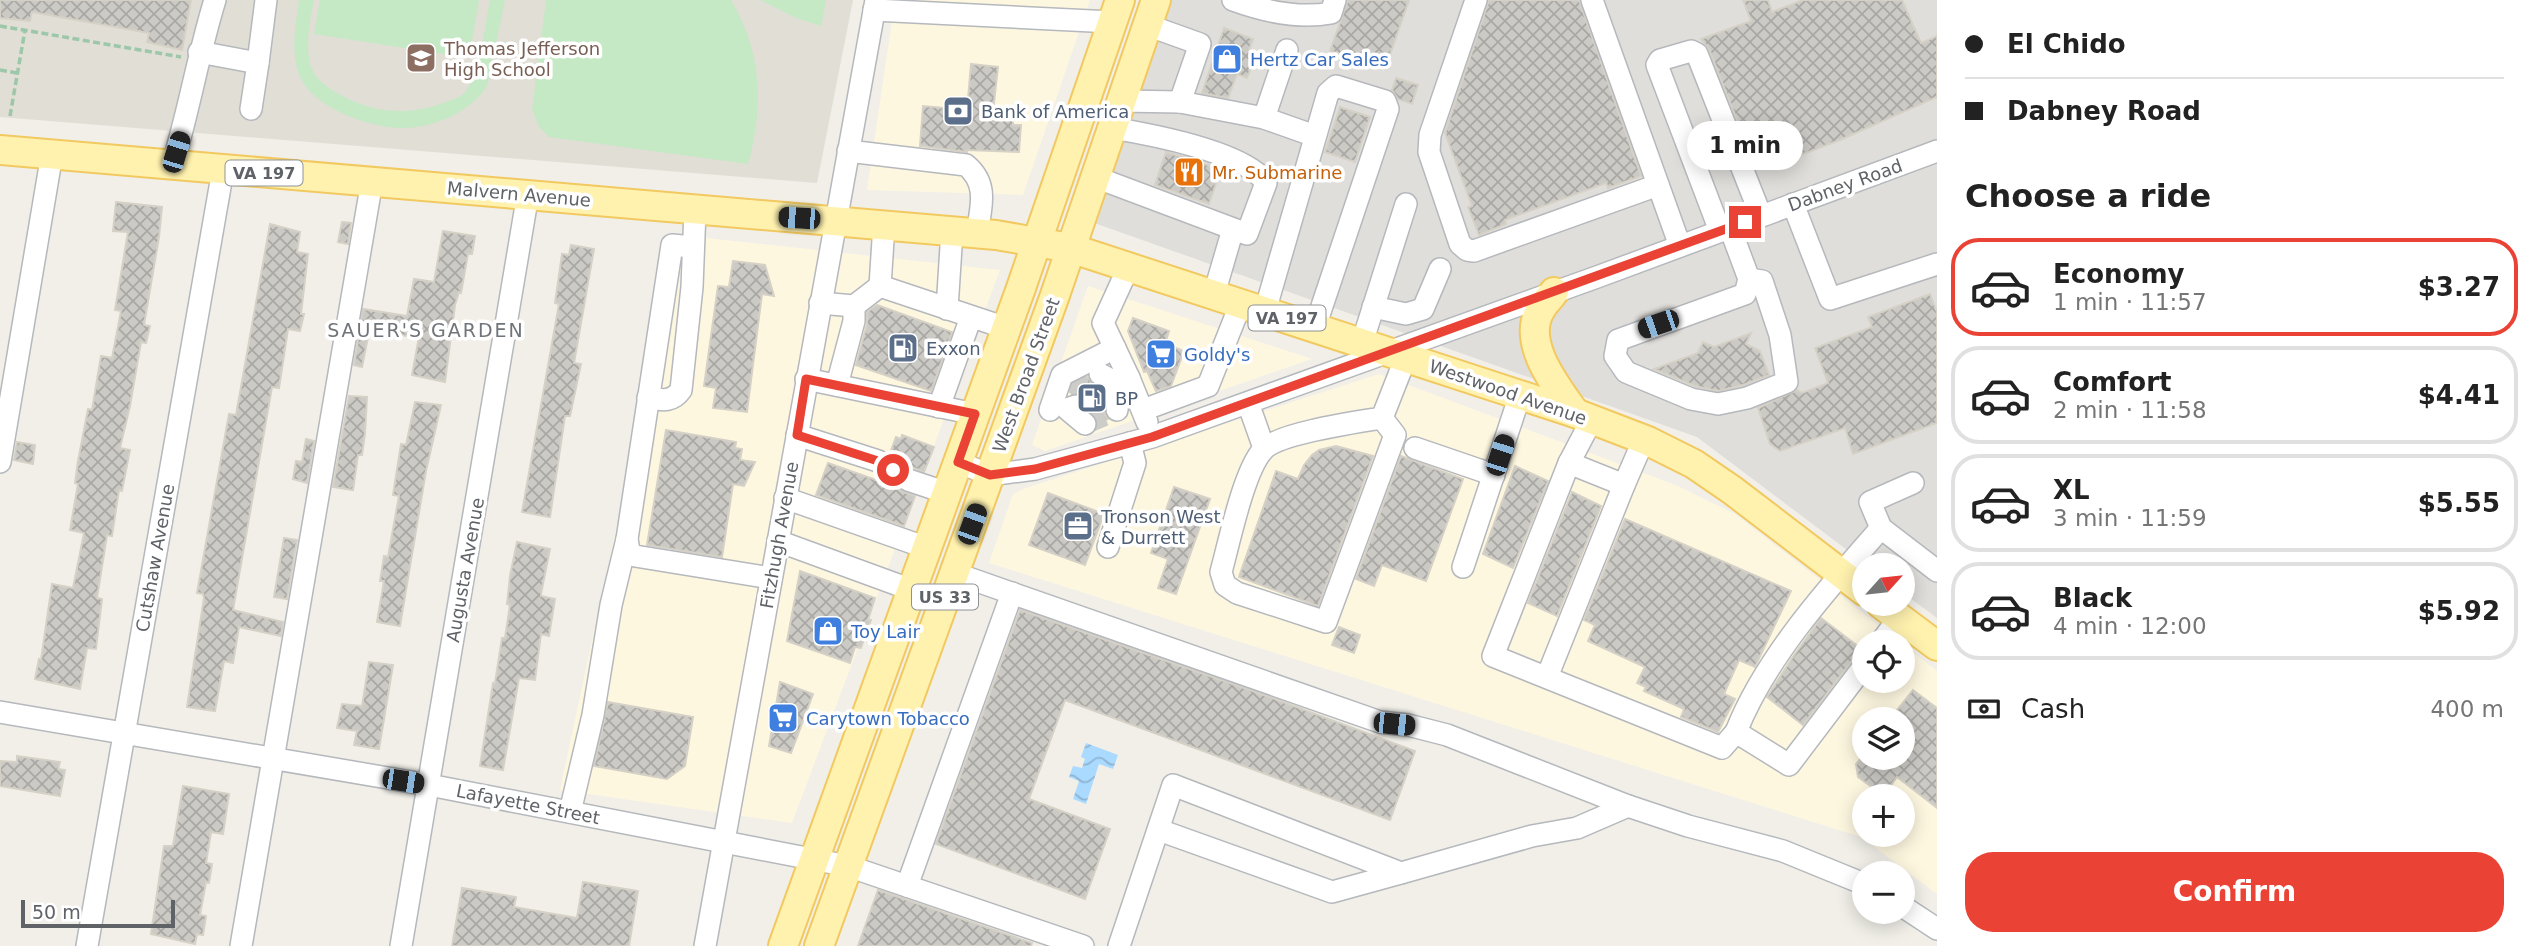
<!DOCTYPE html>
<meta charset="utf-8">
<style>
body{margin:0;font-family:"DejaVu Sans",sans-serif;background:#f6f6f6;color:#222;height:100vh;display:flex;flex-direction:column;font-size:26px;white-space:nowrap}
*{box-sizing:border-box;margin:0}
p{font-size:23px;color:#767676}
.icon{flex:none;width:38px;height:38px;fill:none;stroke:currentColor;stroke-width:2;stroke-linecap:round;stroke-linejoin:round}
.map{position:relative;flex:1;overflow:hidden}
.side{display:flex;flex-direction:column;background:#fff;width:595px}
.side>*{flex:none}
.banner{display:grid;align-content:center;height:154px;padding:0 28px;background:#fff}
.needle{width:46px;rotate:63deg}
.buttons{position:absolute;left:1852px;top:553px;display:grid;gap:14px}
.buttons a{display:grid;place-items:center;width:63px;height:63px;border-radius:50%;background:#fff;box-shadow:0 4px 18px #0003;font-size:35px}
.scale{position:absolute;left:21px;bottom:18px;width:154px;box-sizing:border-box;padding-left:7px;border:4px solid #5f6368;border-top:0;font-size:19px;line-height:24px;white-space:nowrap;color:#5f6368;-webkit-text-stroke:5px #fff;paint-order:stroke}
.end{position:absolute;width:32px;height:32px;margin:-16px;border:9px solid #ea4335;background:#fff;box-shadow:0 0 0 4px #fff}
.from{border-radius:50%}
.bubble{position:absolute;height:49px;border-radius:24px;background:#fff;box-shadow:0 4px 18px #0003;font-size:23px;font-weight:600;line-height:49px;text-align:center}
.car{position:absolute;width:21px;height:42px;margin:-21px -10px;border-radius:9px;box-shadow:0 0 5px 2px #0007;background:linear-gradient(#222 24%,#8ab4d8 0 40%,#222 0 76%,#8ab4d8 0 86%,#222 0)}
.banner b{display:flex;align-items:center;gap:24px;height:66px;font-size:26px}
.banner b+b{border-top:2px solid #e0e0e0}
.banner i{width:18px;height:18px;background:#222}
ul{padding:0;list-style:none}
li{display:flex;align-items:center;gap:21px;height:98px;margin:0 14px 10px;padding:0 14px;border:4px solid #e0e0e0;border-radius:28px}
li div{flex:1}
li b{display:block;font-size:26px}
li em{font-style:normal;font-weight:600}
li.selected{border-color:#ea4335}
li>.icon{width:63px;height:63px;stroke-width:1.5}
h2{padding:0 28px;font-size:32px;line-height:84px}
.pay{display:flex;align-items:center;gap:18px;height:77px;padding:0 28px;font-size:26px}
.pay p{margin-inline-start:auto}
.action{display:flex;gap:14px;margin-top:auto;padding:14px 28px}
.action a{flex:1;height:80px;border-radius:28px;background:#ea4335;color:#fff;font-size:28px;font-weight:600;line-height:80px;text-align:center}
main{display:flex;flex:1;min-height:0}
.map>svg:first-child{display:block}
</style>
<main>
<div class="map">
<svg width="1937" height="946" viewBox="0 0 1937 946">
<defs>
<pattern id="water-waves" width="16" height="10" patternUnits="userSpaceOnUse" patternTransform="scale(1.75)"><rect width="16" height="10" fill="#aadaff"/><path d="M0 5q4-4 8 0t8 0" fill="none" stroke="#8eb4d2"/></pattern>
<pattern id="building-cross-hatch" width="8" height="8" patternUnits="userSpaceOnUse" patternTransform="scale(1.75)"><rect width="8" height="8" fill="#cccac5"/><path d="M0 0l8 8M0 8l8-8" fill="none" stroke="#a9a8a4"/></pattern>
</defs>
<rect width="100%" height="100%" fill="#f1efe8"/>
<g fill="#fef7e0" fill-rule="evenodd">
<polygon points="895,0 1090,0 1023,195 867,190"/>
<polygon points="679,235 1000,270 792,823 560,790"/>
<polygon points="1088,286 1312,359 1045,451 1032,445"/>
<path d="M1379,374L1678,486L1735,514L1900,642H1864V681H1902V644L1937,671V894L1861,837L989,563L1013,494L1023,489ZM1864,719H1902V758H1864ZM1864,796H1902V835H1864Z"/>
</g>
<polygon fill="#e0deda" points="1149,0 1937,0 1937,618 1902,592 1902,565 1867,565 1697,437 1069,214"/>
<polygon fill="#e1ded6" points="0,0 853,0 817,183 0,117"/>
<g fill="#c5e8c5">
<path d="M299,0H314C310,20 304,49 312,69C317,81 328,88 339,94C374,114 409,116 446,102C453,99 460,98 465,92C482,71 484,27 490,0H505L487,86C472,111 434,128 404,128C374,129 322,111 304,84C289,61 295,26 299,0Z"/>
<polygon points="320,0 479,0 469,58 314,34"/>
<path d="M546,0H731C762,52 764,107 748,164L549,137L539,127L532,109Z"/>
<polygon points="760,0 826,0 821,26 796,18"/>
</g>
<polygon fill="url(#water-waves)" points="1086,743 1118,755 1113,769 1099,764 1086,804 1073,799 1079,781 1069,777 1073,766 1082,768 1085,759 1081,757"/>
<g fill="url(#building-cross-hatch)" stroke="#d6d1c6" stroke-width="2">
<polygon points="0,0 191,0 182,50 147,42 149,33 32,12 30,21 0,18"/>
<polygon points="1348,0 1409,0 1385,69 1330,51"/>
<polygon points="1489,0 1579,0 1641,176 1608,188 1606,183 1505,220 1506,224 1479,235 1468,207 1472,206 1445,133"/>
<polygon points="1743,0 1768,0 1772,12 1803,0 1902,0 1921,43 1937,36 1937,97 1840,140 1785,161 1774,132 1746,143 1709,49 1701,39 1751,21"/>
<polygon points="1224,28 1253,39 1249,50 1257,53 1247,78 1237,74 1228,98 1202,93"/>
<polygon points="971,64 998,67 993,112 1013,114 1013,125 1021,125 1019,152 967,150 967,152 920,146 923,106 967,110"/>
<polygon points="1396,78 1418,85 1412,104 1398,99 1392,90"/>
<polygon points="1340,107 1370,117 1355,162 1325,152"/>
<polygon points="1166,152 1221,169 1209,204 1155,185"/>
<polygon points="116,202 162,207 159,237 144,325 150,326 146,343 141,342 130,406 120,448 130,450 122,491 119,490 112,536 107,535 97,598 102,599 96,649 87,648 80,689 35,679 39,659 41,660 52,584 73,588 84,533 70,530 78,484 75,483 78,461 88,409 92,410 101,356 112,358 121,311 115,310 128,232 113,231"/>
<polygon points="342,222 351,223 348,244 338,242"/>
<polygon points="270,224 300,232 297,252 308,254 301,314 304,314 300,331 288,329 279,388 272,387 233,610 283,622 281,636 239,627 233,663 224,661 215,711 187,707 204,598 203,594 197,593 229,414 236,415"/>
<polygon points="443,231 475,236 472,254 468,254 461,293 459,292 455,305 445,382 412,375 419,337 369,332 362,367 354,365 363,309 407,316 414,279 434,282"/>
<polygon points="571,245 594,249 574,363 581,364 570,416 565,416 550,517 522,512 559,304 555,303 562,254 569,255"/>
<polygon points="733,261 765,265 774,296 762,294 747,412 713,408 716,388 704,386 718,286 729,287"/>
<polygon points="1930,294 1937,312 1937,423 1853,454 1845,428 1780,451 1770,444 1758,408 1797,390 1802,393 1828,383 1815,348 1872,327 1868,317"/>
<polygon points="877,305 952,332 931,391 856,365 867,324 867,312"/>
<polygon points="1133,318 1169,331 1165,344 1184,351 1171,386 1156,391 1147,371 1144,372 1128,331"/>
<polygon points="1751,333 1746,344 1760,351 1769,375 1743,385 1718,391 1695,386 1654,369 1698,353 1703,342 1714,347"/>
<polygon points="1087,377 1096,387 1097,398 1104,403 1105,415 1108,419 1098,424 1097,419 1088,410 1089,403 1085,397 1070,392 1073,384"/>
<polygon points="349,396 367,397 365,433 362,455 358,455 353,490 333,487"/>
<polygon points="415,402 441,405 426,471 400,626 377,622 384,581 380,581 384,556 388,557 399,496 393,495 401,444 406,445"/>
<polygon points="666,430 736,442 735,448 742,449 740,460 755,462 744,486 733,484 722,557 647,545"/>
<polygon points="902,435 934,447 924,472 914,468 890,453 896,437 901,439"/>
<polygon points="306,439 314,441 307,483 293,479 296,461 302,462"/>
<polygon points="17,442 35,445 33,464 14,460"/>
<polygon points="1336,446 1373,456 1318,606 1239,577 1276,471 1298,479 1304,465 1312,455 1319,450"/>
<polygon points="1401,456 1463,479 1426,581 1382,565 1374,586 1356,579"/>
<polygon points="828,463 879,481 880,478 901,491 915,496 904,526 816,495"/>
<polygon points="1515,466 1548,481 1513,568 1483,554"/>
<polygon points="1174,487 1210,499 1176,594 1158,588 1168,559 1151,553"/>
<polygon points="1572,492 1601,506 1557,616 1528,603"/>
<polygon points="1048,493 1104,514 1085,565 1029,545"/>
<polygon points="1625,519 1791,591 1755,667 1739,660 1724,694 1735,699 1718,732 1681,717 1684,709 1644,691 1646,687 1637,683 1645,667 1588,641 1595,625 1584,620"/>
<polygon points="284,538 297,540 287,599 274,597"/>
<polygon points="517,542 550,549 541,594 541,596 555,599 549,636 541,634 535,680 519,678 503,770 480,766 493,683 495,683 502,638 505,638 510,605 507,604 510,576"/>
<polygon points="800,571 875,598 868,620 871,620 861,648 855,647 850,663 787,641"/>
<polygon points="1020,610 1267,696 1415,751 1390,820 1065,700 1029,799 1110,829 1085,899 936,844"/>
<polygon points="1821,618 1863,650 1854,658 1803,725 1767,697 1792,658"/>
<polygon points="1339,627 1360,635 1354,653 1332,645"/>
<polygon points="369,662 393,665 379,749 354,745 357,731 337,728 342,704 362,706"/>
<polygon points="780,682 813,694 791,753 769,746"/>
<polygon points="1913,690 1937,708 1937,808 1897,777 1889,788 1877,791 1858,777 1856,764 1861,758 1902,758 1902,719 1890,719"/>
<polygon points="608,702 693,717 685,766 667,779 594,766"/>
<polygon points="17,756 60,762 58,769 65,770 60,796 0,786 0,761 17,762"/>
<polygon points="183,786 229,794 223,834 211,832 206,863 212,864 209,883 206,882 200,915 206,916 203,935 197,934 195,944 151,934 164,846 173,846"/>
<polygon points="583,882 638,891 629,946 452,946 462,888 516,897 514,907 577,918"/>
<polygon points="878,890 1032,943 1031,946 858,946"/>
</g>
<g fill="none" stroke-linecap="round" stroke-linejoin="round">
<g stroke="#ccccc8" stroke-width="21" stroke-dasharray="21 10" stroke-linecap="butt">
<polyline points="1068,388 1100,374"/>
<polyline points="1076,406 1108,391"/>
<polyline points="1085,424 1117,410"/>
</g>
<g stroke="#b5b8bc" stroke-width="24">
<g id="minor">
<path d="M1233,0C1263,11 1299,19 1331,13L1335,0"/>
<polyline points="1476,0 1430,135 1429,152 1460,244 1467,250 1474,251 1658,185"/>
<polyline points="1592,0 1680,246"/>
<polyline points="874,10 1112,22"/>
<polyline points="1147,25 1200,44 1180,102"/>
<polyline points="199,52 258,63 266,0"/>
<polyline points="1121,101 1180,102 1264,118 1287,50"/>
<polyline points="251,109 258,63"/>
<polyline points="1264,118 1315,136"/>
<path d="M848,151L966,165C989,184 981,207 977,233"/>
<path d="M172,166C189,111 198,55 215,0"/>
<path d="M1095,177L1247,234L1266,183C1247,152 1148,134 1112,128"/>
<polyline points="1793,204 1830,299 1937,264"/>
<polyline points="1730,228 1749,279 1745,294 1618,340 1615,356 1626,372 1691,399 1718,404 1747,398 1787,382 1780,335 1762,281 1749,279"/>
<polyline points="1720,231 1657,65 1660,60 1691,51 1697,54 1761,216"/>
<polyline points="693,247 672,245 627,539 629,551 635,556 771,578"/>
<polyline points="880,286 884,225"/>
<polyline points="1214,294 1233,229"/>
<polyline points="820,303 854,306 880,286 1006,328"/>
<polyline points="1373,307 1406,314 1423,309 1440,269"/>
<polyline points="947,309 952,231"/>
<polyline points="1265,311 1328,93 1336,86 1385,101 1388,109 1315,327"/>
<polyline points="1362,343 1406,204"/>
<polyline points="1100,374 1119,384 1117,410"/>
<polyline points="1129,378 1103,323 1129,266"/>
<polyline points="806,379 975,414"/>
<polyline points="837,385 854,321 854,306"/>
<polyline points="1108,391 1129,378 1147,422"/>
<path d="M648,398C661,400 672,403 681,390L692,287L695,210"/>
<polyline points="1248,403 1264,448"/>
<polyline points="1076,406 1067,409 1085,424"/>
<polyline points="939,407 971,317"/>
<polyline points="1050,410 1062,375 1115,348"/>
<polyline points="1143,410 1208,386 1241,303"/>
<path d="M1382,418L1395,435L1326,622L1237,593L1225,585L1221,572C1229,543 1244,470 1263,450C1278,433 1358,422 1382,418L1406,357"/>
<polyline points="1591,421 1569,463 1493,656 1722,748 1736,732"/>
<polyline points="797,435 878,461 908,480 947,493"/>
<polyline points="1415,448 1494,475"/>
<polyline points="0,462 52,154"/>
<polyline points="958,462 990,475 1035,469 1152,437 1597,277 1937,151"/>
<polyline points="1569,463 1624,485 1644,439"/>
<polyline points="785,498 927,548"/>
<polyline points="1881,528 1870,502 1913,483"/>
<polyline points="778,541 912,590"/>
<polyline points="1108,547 1135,463 1130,443"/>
<polyline points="1463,567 1520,395"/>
<polyline points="954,573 1380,722 1408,725 1447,735 1628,806 1688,826 1783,851 1864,884"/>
<polyline points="1881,642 1899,618"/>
<path d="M1864,666L1789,765L1736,732C1765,658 1829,587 1881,528L1937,571"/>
<polyline points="1547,677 1624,485"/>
<polyline points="0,712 429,785 848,866 1083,946"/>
<polyline points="570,812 593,715 611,605 627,539"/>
<polyline points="1159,830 1332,892 1401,873"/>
<polyline points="907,886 1012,593"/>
<polyline points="1902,906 1937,929"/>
<polyline points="87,946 223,170"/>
<polyline points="241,946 372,181"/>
<polyline points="401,946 528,194"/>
<polyline points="705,946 876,0"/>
<polyline points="1119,946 1173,785 1401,873 1532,836 1577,828 1628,806"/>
</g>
</g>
<g stroke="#f2c960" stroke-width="32">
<g id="major">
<polyline points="0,150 996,235 1070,248 1575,413 1648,441 1694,464 1732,490 1864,591"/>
<path d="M1554,292C1550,298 1544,303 1541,309C1520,342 1557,387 1575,413"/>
<polyline points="1881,604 1937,646"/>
<polyline points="783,946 1021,288 1120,0"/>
<polyline points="819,946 1054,298 1156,0"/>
</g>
</g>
<g stroke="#9cc7a9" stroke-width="3.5" stroke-dasharray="7 3.5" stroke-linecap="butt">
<polyline points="0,26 181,57"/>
<polyline points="0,70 17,73"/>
<polyline points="10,116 25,30"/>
</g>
<use href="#minor" stroke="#fff" stroke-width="21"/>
<use href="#major" stroke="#fff2af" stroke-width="28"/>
</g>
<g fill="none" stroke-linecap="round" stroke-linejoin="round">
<polyline stroke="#ea4335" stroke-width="9" points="893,470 878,461 797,435 806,379 975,414 958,462 990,475 1035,469 1152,437 1745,222"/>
</g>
<defs>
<g id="school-square" transform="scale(1.575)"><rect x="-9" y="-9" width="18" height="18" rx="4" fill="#8d6e63" stroke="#fff"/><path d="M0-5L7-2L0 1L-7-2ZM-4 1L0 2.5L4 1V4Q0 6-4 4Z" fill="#fff"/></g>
<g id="shop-square" transform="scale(1.575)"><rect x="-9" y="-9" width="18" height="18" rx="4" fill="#3f7fe0" stroke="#fff"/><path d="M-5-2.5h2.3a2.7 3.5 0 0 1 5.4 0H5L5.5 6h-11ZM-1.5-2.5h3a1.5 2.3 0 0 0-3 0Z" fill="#fff"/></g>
<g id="bank-square" transform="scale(1.575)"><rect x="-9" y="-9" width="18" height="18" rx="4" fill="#5c6f8a" stroke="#fff"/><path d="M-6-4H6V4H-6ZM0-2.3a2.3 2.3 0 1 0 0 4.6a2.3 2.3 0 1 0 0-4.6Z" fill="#fff"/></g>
<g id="restaurant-square" transform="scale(1.575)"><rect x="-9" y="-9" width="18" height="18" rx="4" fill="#e8710a" stroke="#fff"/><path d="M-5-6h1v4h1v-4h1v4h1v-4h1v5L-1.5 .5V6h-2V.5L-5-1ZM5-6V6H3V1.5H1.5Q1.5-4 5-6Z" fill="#fff"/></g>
<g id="fuel-square" transform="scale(1.575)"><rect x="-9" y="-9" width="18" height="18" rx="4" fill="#5c6f8a" stroke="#fff"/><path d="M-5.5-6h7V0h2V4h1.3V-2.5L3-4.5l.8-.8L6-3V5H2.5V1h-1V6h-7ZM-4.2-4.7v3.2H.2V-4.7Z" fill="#fff"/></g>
<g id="supermarket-square" transform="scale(1.575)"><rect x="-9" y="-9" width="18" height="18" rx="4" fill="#3f7fe0" stroke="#fff"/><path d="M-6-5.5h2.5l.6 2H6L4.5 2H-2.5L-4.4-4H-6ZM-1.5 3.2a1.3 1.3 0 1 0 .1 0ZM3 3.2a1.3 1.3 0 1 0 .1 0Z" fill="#fff"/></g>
<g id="office-square" transform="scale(1.575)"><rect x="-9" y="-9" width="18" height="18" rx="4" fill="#5c6f8a" stroke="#fff"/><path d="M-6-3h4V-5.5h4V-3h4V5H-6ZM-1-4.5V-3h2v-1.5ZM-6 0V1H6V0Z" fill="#fff"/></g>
</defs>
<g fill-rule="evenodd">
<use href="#school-square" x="421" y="58"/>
<use href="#shop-square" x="1227" y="59"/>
<use href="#bank-square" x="958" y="111"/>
<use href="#restaurant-square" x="1189" y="172"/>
<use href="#fuel-square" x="903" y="348"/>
<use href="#supermarket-square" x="1161" y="354"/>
<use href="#fuel-square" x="1092" y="398"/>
<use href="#office-square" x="1078" y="526"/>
<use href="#shop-square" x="828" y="631"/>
<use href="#supermarket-square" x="783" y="718"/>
</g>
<g text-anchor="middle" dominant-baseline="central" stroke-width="7" stroke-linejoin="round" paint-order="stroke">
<g fill="#fff" stroke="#8f9295" stroke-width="2">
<rect x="225.5" y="160.5" width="77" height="25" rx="5"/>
<rect x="1248.5" y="305.5" width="77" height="25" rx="5"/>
<rect x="912" y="584.5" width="66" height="25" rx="5"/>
</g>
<g font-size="16" font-weight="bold" fill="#5f6368">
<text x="264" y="173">VA 197</text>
<text x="1287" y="318">VA 197</text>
<text x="945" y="597">US 33</text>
</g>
<g font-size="18" fill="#785e54" stroke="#fff" text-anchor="start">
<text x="444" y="48">Thomas Jefferson<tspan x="444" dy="21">High School</tspan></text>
</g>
<g font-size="18" fill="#366cbe" stroke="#fff" text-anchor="start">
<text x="1250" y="59">Hertz Car Sales</text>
<text x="1184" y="354">Goldy's</text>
<text x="851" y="631">Toy Lair</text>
<text x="806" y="718">Carytown Tobacco</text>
</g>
<g font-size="18" fill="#4e5e75" stroke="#fff" text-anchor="start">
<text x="981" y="111">Bank of America</text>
<text x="926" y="348">Exxon</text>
<text x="1115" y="398">BP</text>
<text x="1101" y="516">Tronson West<tspan x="1101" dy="21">&amp; Durrett</tspan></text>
</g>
<g font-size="18" fill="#c56008" stroke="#fff" text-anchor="start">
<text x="1212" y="172">Mr. Submarine</text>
</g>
<g font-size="18" fill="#5f6368" stroke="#fff">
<text transform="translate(1845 185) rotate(-20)">Dabney Road</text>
<text transform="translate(519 194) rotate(5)">Malvern Avenue</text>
<text transform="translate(1026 375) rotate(-70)">West Broad Street</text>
<text transform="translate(1508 392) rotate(19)">Westwood Avenue</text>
<text transform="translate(779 535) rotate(-80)">Fitzhugh Avenue</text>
<text transform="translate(155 558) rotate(-80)">Cutshaw Avenue</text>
<text transform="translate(465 570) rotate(-80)">Augusta Avenue</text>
<text transform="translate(528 804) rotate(11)">Lafayette Street</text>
</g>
<g font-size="19" letter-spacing="2" fill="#70757a" stroke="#fff">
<text x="426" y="330">SAUER'S GARDEN</text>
</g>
</g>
</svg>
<div class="buttons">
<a><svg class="needle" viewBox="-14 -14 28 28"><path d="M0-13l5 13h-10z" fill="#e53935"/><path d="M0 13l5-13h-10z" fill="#767676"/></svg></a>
<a><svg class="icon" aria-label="locate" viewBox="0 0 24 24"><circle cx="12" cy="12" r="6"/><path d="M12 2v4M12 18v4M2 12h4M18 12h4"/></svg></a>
<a><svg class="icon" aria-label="layers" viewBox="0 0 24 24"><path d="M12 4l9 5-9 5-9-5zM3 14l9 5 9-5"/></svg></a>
<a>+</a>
<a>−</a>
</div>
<div class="scale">50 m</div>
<i class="end from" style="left:893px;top:470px"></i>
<i class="end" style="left:1745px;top:222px"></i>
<div class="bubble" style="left:1687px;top:121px;width:116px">1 min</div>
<i class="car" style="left:176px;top:152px;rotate:17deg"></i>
<i class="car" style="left:799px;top:218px;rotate:274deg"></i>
<i class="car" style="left:1658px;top:324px;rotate:251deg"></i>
<i class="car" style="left:1500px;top:455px;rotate:18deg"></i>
<i class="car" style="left:972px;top:524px;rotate:20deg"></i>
<i class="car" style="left:1394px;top:724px;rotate:96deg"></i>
<i class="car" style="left:403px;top:781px;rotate:99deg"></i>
</div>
<section class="side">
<div class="banner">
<b><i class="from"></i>El Chido</b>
<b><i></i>Dabney Road</b>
</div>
<h2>Choose a ride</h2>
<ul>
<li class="selected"><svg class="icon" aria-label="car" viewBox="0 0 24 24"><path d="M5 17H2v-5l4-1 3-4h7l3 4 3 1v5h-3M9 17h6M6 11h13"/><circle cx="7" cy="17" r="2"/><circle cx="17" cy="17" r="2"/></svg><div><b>Economy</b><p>1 min · 11:57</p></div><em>$3.27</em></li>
<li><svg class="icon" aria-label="car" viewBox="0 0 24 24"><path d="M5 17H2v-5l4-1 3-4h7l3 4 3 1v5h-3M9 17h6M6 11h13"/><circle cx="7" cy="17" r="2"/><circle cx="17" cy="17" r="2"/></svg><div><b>Comfort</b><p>2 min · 11:58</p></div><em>$4.41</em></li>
<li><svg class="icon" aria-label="car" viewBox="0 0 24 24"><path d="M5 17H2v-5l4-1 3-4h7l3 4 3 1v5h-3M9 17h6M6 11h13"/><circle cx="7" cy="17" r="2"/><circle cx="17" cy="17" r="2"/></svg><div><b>XL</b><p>3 min · 11:59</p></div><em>$5.55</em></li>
<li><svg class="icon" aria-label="car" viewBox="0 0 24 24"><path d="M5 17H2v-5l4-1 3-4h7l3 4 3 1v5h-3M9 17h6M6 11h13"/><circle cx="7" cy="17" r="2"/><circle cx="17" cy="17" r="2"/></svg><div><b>Black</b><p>4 min · 12:00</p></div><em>$5.92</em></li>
</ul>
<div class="pay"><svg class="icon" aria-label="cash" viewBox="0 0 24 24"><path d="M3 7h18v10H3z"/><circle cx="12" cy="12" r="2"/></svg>Cash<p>400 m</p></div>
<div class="action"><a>Confirm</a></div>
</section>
</main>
